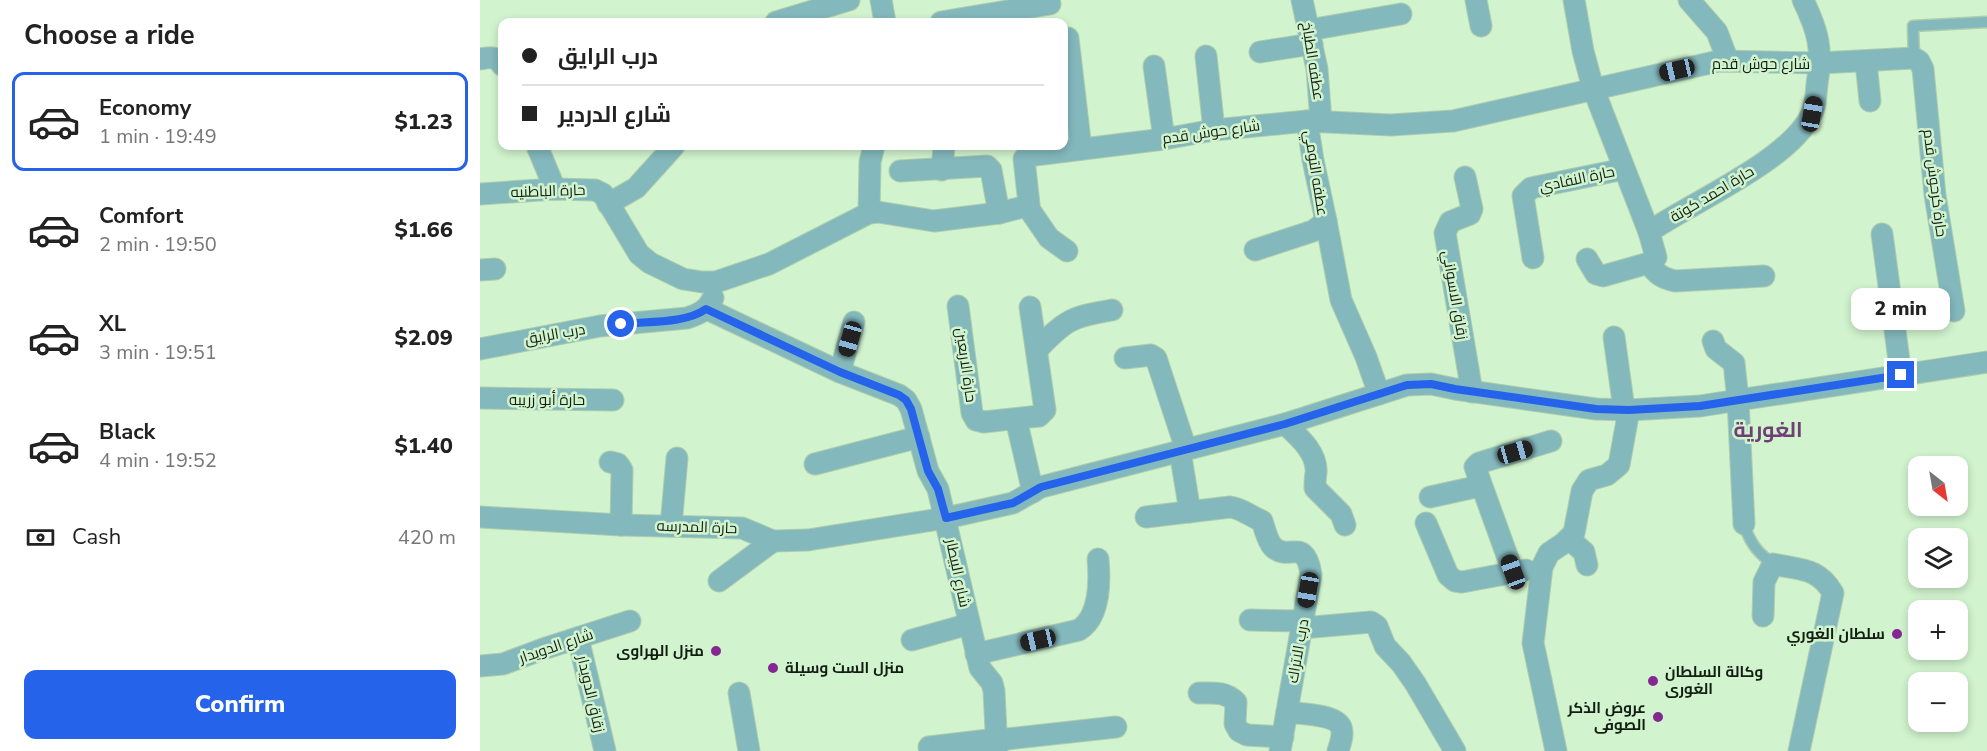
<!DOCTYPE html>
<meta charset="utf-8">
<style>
body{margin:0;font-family:"Nunito Sans",Cairo,sans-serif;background:#f6f6f6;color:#222;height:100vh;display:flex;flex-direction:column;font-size:22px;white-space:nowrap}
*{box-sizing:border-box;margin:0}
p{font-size:20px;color:#767676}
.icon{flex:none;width:33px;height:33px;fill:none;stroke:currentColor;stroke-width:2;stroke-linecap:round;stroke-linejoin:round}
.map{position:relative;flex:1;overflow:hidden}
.panel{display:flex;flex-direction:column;background:#fff;width:480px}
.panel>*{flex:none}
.hud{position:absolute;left:18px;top:18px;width:570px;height:132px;border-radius:12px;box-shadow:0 3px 9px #0003;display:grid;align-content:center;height:132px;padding:0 24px;background:#fff}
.needle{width:39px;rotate:149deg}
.tools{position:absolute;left:1428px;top:456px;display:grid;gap:12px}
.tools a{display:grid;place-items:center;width:60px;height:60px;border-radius:12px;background:#fff;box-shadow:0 3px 9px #0003;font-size:30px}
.end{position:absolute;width:27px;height:27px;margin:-14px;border:8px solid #2563eb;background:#fff;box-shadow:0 0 0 3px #fff}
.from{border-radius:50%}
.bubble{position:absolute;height:42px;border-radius:12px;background:#fff;box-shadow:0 3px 9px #0003;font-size:20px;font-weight:800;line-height:42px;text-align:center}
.car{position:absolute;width:18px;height:36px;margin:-18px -9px;border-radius:8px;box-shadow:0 0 4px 2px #0007;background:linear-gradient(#222 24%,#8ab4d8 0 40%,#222 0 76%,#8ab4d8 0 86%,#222 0)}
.hud b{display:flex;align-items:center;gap:21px;height:57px;font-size:22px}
.hud b+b{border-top:2px solid #e0e0e0}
.hud i{width:15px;height:15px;background:#222}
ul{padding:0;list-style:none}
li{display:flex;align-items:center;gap:18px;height:99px;margin:0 12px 9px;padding:0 12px;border:3px solid transparent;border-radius:12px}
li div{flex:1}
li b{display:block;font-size:22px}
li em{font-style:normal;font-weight:800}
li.selected{border-color:#2563eb}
li>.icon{width:54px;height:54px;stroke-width:1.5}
h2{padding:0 24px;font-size:27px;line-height:72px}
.pay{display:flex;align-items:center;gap:15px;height:66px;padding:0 24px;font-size:22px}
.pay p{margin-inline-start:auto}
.button{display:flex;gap:12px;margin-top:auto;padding:12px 24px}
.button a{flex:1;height:69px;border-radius:12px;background:#2563eb;color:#fff;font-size:24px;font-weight:800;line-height:69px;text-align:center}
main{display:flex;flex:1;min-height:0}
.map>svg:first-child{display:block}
</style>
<main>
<section class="panel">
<h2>Choose a ride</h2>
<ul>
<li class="selected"><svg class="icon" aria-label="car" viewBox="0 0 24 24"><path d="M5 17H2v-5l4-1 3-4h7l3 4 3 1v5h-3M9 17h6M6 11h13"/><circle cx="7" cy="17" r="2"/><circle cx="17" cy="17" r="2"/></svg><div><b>Economy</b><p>1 min · 19:49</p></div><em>$1.23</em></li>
<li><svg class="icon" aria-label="car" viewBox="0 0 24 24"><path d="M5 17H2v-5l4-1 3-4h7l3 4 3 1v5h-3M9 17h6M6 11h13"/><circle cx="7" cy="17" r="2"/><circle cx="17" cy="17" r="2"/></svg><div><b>Comfort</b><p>2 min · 19:50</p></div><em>$1.66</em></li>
<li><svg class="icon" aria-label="car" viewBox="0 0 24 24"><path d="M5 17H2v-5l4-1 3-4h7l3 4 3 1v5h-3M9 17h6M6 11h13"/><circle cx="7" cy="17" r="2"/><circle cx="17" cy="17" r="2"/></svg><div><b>XL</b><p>3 min · 19:51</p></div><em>$2.09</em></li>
<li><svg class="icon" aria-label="car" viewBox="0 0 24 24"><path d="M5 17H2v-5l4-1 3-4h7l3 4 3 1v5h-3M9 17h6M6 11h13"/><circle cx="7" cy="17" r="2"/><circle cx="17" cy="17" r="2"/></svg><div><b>Black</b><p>4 min · 19:52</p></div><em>$1.40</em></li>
</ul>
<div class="pay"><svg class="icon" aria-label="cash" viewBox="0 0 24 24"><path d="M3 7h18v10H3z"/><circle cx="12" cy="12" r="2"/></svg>Cash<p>420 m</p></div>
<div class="button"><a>Confirm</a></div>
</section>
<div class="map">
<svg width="1507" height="751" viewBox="0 0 1507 751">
<rect width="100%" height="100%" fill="#d1f3ce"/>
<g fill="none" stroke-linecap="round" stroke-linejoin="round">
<g stroke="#afcdac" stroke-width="13">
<g id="lane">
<polyline points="1434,58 1433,26 1507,22"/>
<path d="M1264,524C1270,543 1277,552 1293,564"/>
</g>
</g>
<g stroke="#afcdac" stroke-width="23">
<g id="street">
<polyline points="401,0 405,22"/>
<polyline points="822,0 837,69 841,121"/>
<polyline points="996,0 1001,26"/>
<polyline points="1094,0 1103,51 1113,88 1169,232"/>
<polyline points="1209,0 1237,32 1248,61"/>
<polyline points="296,22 369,0"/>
<polyline points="461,22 570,4"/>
<polyline points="829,30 921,14"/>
<polyline points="588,38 601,149"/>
<polyline points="780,52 832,44"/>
<polyline points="726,56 734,130"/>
<path d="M0,59C10,57 16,56 22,65"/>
<polyline points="1386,62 1390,101"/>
<polyline points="674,66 684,139"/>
<polyline points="57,146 75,189"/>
<polyline points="462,170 464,146"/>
<polyline points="420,171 507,166 511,170 519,213"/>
<polyline points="985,177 992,209 990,214 970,222 965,233 992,392"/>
<polyline points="0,194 75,189 115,190 123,194 159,254 170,263 203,279 222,282 236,282 289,264 389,213 398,212 454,221 519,213 547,206 549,204 544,159 547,156 684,139 734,130 827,121 911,125 973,121 1239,61 1340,63 1434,58 1439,61 1443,69 1455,195 1474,311"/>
<polyline points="128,204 156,188 194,146"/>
<polyline points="547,206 569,238 587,251"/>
<polyline points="389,213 390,162 394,146"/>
<polyline points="846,221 861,300 886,357 899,394"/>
<polyline points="1402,234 1421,375"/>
<polyline points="775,250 833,231 846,221 833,160 827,121"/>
<polyline points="1053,258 1043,196 1051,188 1144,169"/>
<path d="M1107,259L1116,274L1123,276L1169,263L1176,257L1169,232C1212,202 1309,161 1331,115C1336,107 1336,93 1337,84C1343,49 1338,31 1323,0"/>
<path d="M1169,263C1176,274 1182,278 1195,281L1284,276"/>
<polyline points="0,270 15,269"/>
<polyline points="478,306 492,413 496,420 504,422 559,416 565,410 550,307"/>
<polyline points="227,309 360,372 419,395 426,400 431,409 448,471 458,489 500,668 512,683 514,691 517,751"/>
<polyline points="1134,337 1144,409"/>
<polyline points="1233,341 1236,349 1254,363 1258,400 1264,524"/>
<path d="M0,349L120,326L207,318C219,314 228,310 233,298"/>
<path d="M557,350C585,320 591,317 632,310"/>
<polyline points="645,358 671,355 676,358 706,449"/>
<polyline points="360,372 374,322"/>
<polyline points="0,398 133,400"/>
<polyline points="536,419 553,492"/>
<path d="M805,424C818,436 838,453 836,473C835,478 835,482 835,488L861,514L865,525"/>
<polyline points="700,451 710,512"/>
<polyline points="130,462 138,464 142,470 141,525"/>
<polyline points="335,464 439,437"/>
<polyline points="950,497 1000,486"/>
<polyline points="0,517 141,525 262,528 293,541 328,540 466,518 533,503 561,487 805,424 927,385 951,384 975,389 1116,409 1149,410 1220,406 1507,362"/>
<path d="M666,517L750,507C761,508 770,516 782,521C785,529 787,541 793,547C809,562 825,536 831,574L800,751"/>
<polyline points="946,523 968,575 975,581 982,582 1046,570"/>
<polyline points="191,526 197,458"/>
<polyline points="1089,539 1104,552 1107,565"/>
<polyline points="1033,572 995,467 999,463 1071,441"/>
<polyline points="239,581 293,541"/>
<path d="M1283,616L1284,582L1293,564C1320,570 1338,567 1353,593L1319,751"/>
<polyline points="770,620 823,621"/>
<polyline points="822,628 891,622 897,626 905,646 921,663 935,683 975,751"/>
<polyline points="98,638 125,751"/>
<polyline points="432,640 489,624"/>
<path d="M496,654L599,630C620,617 620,581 618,559"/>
<polyline points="0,666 23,664 63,649 150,621"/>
<polyline points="259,693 269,751"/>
<path d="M719,693C733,693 745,691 756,702L755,724L759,731L767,735L803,737"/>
<path d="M807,712C820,714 855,714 861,727C864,735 860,744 858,751"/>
<polyline points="527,739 636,727"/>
<polyline points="449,747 517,739"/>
<polyline points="1076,751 1053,643 1062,567 1069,553 1084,543 1094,533 1102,491 1109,480 1127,475 1139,465 1149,410"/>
</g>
</g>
<use href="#lane" stroke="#83b8bc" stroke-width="10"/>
<use href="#street" stroke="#83b8bc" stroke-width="21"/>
</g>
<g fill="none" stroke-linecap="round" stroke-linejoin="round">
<path stroke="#2563eb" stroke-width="8" d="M141,324C167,321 205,324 226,309L360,372L419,395L426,400L431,409L448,471L458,489L466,518L533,503L561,487L805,424L927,385L951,384L975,389L1116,409L1149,410L1220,406L1421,375"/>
</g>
<g fill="#852791" stroke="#d1f3ce" stroke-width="2">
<circle cx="1417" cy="634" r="6"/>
<circle cx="236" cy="651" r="6"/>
<circle cx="293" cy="668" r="6"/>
<circle cx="1173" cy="681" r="6"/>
<circle cx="1178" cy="717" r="6"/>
</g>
<g text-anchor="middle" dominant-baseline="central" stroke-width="5" stroke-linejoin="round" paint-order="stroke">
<g font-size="15" fill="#121e11" stroke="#d1f3ce">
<text transform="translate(833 61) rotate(81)">عطفه الطباخ</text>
<text x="1281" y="64">شارع حوش قدم</text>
<text transform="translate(731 132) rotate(-8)">شارع حوش قدم</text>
<text transform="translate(836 173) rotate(81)">عطفه التومي</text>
<text transform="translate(1097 179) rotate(-12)">حارة النفادي</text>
<text transform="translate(1455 183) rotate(83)">حارة كرحوش قدم</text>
<text transform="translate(68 191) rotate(-2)">حارة الباطنيه</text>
<text transform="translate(1232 194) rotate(-31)">حارة احمد كوتة</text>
<text transform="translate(975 295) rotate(80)">زقاق الاسواني</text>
<text transform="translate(75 334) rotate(-10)">درب الرايق</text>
<text transform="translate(486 365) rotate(82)">حارة الاربعين</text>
<text x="67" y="400">حارة أبو زريبه</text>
<text transform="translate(217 527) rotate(2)">حارة المدرسه</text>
<text transform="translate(478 573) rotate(78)">شارع البيطار</text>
<text transform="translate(76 646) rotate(-19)">شارع الدويدار</text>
<text transform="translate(818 651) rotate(-80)">درب الاتراك</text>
<text transform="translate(111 694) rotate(77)">زقاق الدويدار</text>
</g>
<g font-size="15" font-weight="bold" fill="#121e11" stroke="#d1f3ce" text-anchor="end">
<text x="1405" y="634">سلطان الغوري</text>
<text x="224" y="651">منزل الهراوى</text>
<text x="305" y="668" text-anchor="start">منزل الست وسيلة</text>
<text x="1185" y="672" text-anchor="start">وكالة السلطان<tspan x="1185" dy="17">الغورى</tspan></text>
<text x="1166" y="708">عروض الذكر<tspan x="1166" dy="17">الصوفى</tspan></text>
</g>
<g font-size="21" font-weight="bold" fill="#6e4075" stroke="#d1f3ce">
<text x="1288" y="430">الغورية</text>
</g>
</g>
</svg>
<div class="tools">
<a><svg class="needle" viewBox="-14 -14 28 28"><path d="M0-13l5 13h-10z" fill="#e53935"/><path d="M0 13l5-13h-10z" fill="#767676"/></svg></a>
<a><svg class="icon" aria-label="layers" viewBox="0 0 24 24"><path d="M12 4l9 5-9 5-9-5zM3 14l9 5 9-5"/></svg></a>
<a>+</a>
<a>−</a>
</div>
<i class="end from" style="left:141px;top:324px"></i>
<i class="end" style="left:1421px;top:375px"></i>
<div class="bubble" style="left:1371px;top:288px;width:99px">2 min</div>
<i class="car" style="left:1197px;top:70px;rotate:257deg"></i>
<i class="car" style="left:1332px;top:114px;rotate:10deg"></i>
<i class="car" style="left:370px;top:339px;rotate:196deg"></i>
<i class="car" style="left:1035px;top:452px;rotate:74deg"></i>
<i class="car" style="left:1033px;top:572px;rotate:340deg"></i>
<i class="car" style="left:828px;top:590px;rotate:190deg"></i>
<i class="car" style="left:558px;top:640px;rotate:257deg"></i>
<div class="hud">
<b><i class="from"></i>درب الرايق</b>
<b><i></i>شارع الدردير</b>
</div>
</div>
</main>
